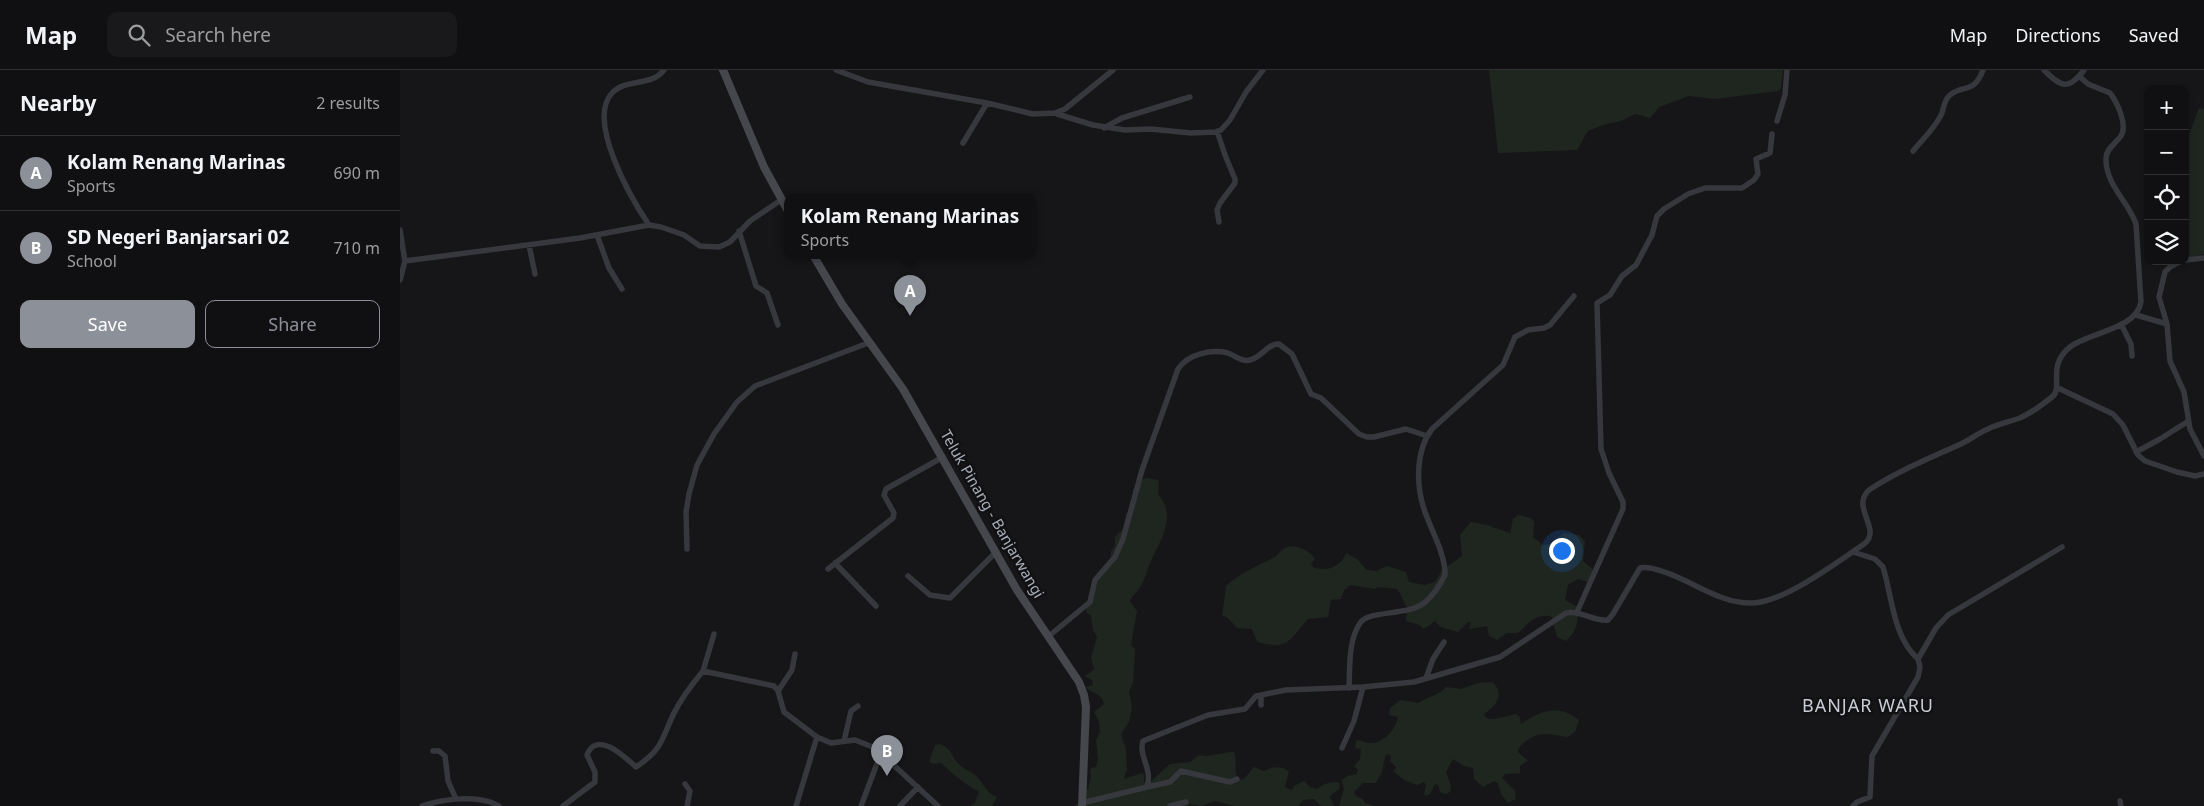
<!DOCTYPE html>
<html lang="en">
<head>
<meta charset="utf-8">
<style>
	body { margin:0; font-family:"Noto Sans",sans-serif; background:#19191b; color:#f1f3f6 }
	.controls { position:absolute; right:15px; top:15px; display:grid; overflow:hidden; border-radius:10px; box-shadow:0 1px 4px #0004 }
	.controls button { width:45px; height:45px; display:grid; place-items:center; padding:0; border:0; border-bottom:1px solid #303032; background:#101012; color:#f1f3f6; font:25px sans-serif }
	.you { position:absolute; left:1161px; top:480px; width:18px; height:18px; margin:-12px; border:4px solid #fff; border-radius:50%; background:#1a73e8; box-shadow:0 0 0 8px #1a73e833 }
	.badge { display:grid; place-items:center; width:32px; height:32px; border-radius:50%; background:#8c9099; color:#fff; font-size:16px; font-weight:700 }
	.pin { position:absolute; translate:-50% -41px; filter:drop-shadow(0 1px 2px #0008) }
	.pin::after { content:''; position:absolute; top:26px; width:18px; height:15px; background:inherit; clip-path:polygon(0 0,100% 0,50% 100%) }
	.popup { position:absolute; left:384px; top:124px; width:252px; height:65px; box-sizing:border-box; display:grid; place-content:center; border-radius:10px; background:#101012; filter:drop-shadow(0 1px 4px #0005); font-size:16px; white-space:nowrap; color:#9c9d9f }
	.popup b { font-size:19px; color:#f1f3f6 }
	.popup::after { content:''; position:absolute; left:50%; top:100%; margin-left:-10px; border:10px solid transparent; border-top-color:#101012 }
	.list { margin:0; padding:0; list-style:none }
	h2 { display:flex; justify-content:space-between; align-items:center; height:65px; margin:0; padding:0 20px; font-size:21px }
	h2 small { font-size:16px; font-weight:400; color:#9c9d9f }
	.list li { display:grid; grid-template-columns:32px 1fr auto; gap:15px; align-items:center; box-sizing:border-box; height:75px; padding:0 20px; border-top:1px solid #303032 }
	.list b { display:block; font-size:19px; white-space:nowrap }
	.list p { margin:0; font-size:16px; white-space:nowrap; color:#9c9d9f }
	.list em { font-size:16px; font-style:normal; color:#9c9d9f }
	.actions { display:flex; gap:10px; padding:15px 20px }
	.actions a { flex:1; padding:11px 0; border:1px solid #8c9099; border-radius:10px; text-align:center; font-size:18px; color:#8c9099 }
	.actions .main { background:#8c9099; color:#fff }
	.icon { flex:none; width:28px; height:28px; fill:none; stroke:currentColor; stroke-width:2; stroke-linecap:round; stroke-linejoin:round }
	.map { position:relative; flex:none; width:1804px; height:736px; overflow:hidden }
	header { display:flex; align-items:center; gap:30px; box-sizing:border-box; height:70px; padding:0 25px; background:#101012; border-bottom:1px solid #303032 }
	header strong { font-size:24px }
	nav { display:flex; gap:28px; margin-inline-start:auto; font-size:18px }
	.search { width:350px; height:45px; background:#19191b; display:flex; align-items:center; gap:12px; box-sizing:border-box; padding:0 18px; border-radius:10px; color:#9c9d9f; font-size:19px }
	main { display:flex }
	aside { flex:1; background:#101012 }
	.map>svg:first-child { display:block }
	.green { fill:#1e261f }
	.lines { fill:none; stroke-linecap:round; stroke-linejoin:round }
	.street { stroke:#37383d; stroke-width:5.5 }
	.secondary { stroke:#45474d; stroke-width:8 }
	.labels { text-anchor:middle; stroke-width:5; stroke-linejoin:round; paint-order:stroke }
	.street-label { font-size:15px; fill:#a8adb8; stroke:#111113 }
	.quarter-label { font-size:18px; letter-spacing:1px; fill:#c9ccd4; stroke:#111113 }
</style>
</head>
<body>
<header>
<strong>Map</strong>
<div class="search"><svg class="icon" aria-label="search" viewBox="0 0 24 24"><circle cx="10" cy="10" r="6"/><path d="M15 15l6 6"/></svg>Search here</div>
<nav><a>Map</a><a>Directions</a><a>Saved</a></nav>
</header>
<main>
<aside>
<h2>Nearby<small>2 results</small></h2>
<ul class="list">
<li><span class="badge">A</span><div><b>Kolam Renang Marinas</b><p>Sports</p></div><em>690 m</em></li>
<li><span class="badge">B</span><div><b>SD Negeri Banjarsari 02</b><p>School</p></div><em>710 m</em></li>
</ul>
<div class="actions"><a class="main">Save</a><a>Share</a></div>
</aside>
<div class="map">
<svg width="1804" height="736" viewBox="0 0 1804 736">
	<rect width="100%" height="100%" fill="#161618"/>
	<path class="green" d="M1089,0H1383L1381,18L1378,21L1315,29L1289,26L1259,37L1250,48L1235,44L1221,51L1203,55L1188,61L1177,80L1098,83Z
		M1799,38L1804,39V184L1785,189V75Z
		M746,408L759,410L758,424C778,447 760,470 750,493C747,501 744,512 739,519C736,523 732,526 730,531L737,541L731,575L735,579V583L733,613L729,622L732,636L731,644L729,652L721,664L726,679L727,699L724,709L742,703L744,705V712L749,713L770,694L790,692L799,685L806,686L830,682H834C838,691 833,702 838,710L844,709L854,697L864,701C871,697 883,695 889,702L885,716L886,718L892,720L894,716L904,711L910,717L917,719C923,714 932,711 940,713L939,719L930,726L934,736H921L914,729L903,730L898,736H834L815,731L801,736L789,734V736H676L675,734L682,733V722L688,719L691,706L690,702L691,698L696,697L698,690L696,670L700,662L699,652L694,642L704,634C702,623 691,623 685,617L693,615L692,610L685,606L694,599L691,587L697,567L693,560L691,546L686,542C689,517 692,510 711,492V481L715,476V467L723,459L726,444L735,431L736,427L732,421L739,411Z
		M1118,445L1131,448L1134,452L1133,467L1143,475L1149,474L1164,463L1179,465L1185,471L1183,491L1196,502L1191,513L1178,509L1168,515L1165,530L1176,536C1181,548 1176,563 1166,571L1157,567L1152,547C1138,542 1127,554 1118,563H1107L1097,570L1089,566L1087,556L1069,559L1071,553L1068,552L1058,562L1040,557L1035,551L1024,559L1019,555L1006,551L1007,537C1002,531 1002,525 997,519L977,517L976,519L950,515L944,520L941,529L931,530L928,547L908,549C888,572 888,580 857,572L852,559L837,558L827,547L822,546L826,516C840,503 857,496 873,488C879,485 881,478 888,477C898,475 910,481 915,489L911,494L913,497C927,502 941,497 946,483L957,489L967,500L976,501L987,496L1006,502L1009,512L1025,515L1035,512L1042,500L1062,486L1060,465L1071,452L1087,455L1110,463L1113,449Z
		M1093,612C1105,625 1096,636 1084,644L1086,648L1094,649L1116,644L1120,647L1121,654C1141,641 1157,633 1179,650L1175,662L1168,667C1152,665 1139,660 1125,672C1121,675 1119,677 1118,682L1128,691L1120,696V703L1105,704L1102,708L1115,721L1116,729L1108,733L1101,724L1098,713L1094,711L1083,717L1074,709L1073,698L1064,696L1053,689L1046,702L1051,716L1050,722L1046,724L1040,722L1038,715L1035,714L1030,724L1026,726L1024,724L1026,715L1024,712L1017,715L1004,710L994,702L996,697L990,691L991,685L987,684L985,687L982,702L976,713H963L954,722L956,726L963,729L965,733L975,736H939L944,719L942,710L947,706L956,704L958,700L954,696L960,689L961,679L955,678L956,671L960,670C977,680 995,663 998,647L989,645L990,638L1000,630L1019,633C1029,625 1035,628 1046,617L1061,619L1078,613Z
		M540,674C553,679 551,688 560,695C563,699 571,701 576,706C584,713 586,723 597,727L592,736H570L575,733L579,721C572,720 548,700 541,693L534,694L529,692L535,675Z"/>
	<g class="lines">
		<path class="street" d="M436,0L468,12L587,33L633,44L655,43L665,39L713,0
			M1644,0C1661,17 1668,21 1684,0
			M657,44L693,55L725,60L750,59L791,63L816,62L821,60L830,50L846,22L863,0
			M1377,51L1385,25L1387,0
			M704,58L722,48L790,27
			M817,61L825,85L835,109V113L820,133L817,140L819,152
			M563,73L587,33
			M1513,81C1522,70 1536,57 1542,43C1544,37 1544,30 1550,25C1564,14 1574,24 1583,0
			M249,155C232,130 186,51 212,23C226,8 251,17 264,0
			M0,160L5,191
			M339,161L356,216L367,223L378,255
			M197,165L209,198L222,219
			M129,175L135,204
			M1785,190L1804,188
			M1781,191L1770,197L1765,202L1759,227L1767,254L1770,291L1784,322L1790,359L1804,386
			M0,210L5,191L180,168L249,155L261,157L284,165L300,176L319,177L330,172L350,151L381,130
			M1736,245L1767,254
			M1721,254L1731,274L1732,286
			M1658,318L1713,344L1723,355L1738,385L1745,391L1777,402L1795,406L1804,404
			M1736,382L1760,369L1787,352
			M287,479L286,442L289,424L297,395L314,364L337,332L355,316L468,273
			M1453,482L1475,489L1483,497C1492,526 1493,567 1518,589
			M435,493L476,536
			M428,499L493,448L494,443L484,425L486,419L543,387
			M508,506L530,525L550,528L595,483
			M1177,542L1223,439V432L1209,403L1201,379L1197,233L1210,225L1222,206L1236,195L1252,165L1257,146L1264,139L1288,124L1305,118H1342L1354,110L1358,104L1356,89L1370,83L1372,64
			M649,566L690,532L695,510L715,487L723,469L742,400L778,299C788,284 811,279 828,283C836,286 841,292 850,290C861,288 868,273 879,274L892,284L911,324L921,328L959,364L967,367H974L1006,359L1027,366
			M303,601L314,564
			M1026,608L1033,589L1044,572
			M949,618C950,597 948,571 960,553C968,540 1008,546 1024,533C1033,526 1040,515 1045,505C1045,483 1032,462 1025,442C1016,417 1015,381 1032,359L1103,295L1115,267L1128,260L1144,258L1150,255L1174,226
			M378,621L392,600L395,584
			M861,635V625
			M444,671L451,641L458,636
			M942,678L954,651L963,617
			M33,681H39L45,686L48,711L56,729
			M285,714L290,721L287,736
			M747,717L770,712L781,701L830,712L837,709
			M1720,731L1721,736
			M682,733L747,717C753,699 738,685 743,671L808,645L845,639L856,626L886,620L963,617L1014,612L1100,587L1166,543C1181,540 1194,552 1208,550L1213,544L1240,498C1253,495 1282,509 1294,515C1312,524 1332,534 1353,533C1384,532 1438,492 1464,474C1483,460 1450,437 1469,420C1498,401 1530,388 1561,374C1570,370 1578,363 1588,359C1598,354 1609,352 1620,348C1631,343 1642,335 1652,327C1664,318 1646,296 1670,277C1689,262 1736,260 1741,232L1736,154C1728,131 1705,114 1706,88C1706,79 1716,73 1721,66C1728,55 1717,32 1710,23L1688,14L1680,7
			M22,736C42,729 80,724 99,736
			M163,736L195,712V702L187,685C197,659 226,688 236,697C263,679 261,670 274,643C281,629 293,613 303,601L374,616L378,621L384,642L417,667L431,673L455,670L475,678L538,736
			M396,736L417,667
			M461,736L481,683
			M500,736L518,717
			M770,736L786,732
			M1453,736L1457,732L1470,727L1472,686L1518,607L1520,597L1518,589L1536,558L1548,545L1662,477"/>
		<path class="secondary" d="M323,0L364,97L388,141
			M413,185L442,234L503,319L617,520L679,612L684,625L686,637L682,736"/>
	</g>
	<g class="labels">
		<g class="street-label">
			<text transform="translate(592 444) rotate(60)" y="5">Teluk Pinang - Banjarwangi</text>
		</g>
		<g class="quarter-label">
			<text x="1468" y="642">BANJAR WARU</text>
		</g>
	</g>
</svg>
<div class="controls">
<button>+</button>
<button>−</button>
<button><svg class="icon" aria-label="locate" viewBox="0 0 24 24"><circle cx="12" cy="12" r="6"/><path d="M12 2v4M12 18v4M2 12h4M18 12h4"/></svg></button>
<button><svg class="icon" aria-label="layers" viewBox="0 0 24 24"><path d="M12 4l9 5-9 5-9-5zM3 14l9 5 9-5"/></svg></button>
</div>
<div class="you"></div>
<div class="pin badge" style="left:510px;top:246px">A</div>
<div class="popup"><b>Kolam Renang Marinas</b>Sports</div>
<div class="pin badge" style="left:487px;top:706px">B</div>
</div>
</main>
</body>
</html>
